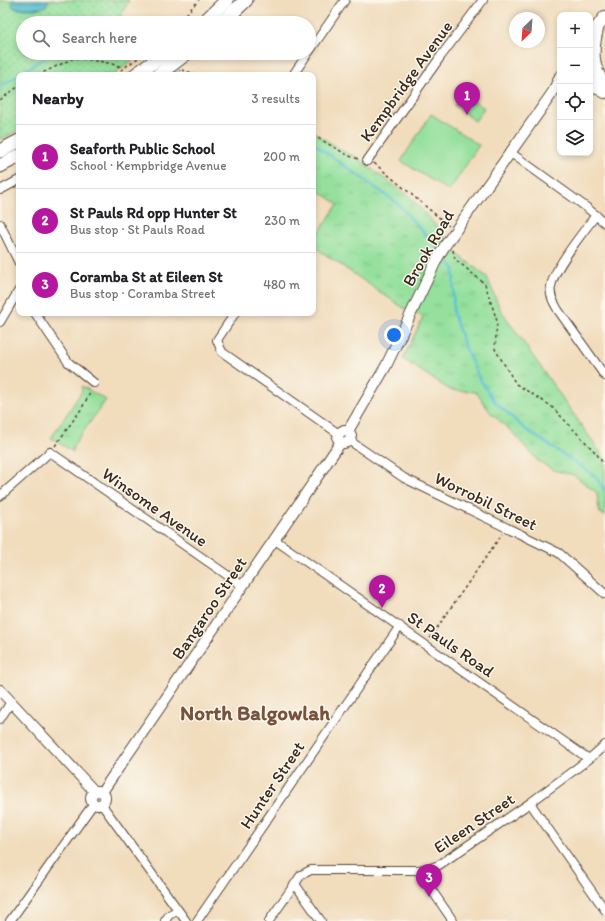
<!DOCTYPE html>
<html lang="en">
<head>
<meta charset="utf-8">
<style>
	body { margin:0; font-family:Itim,sans-serif; background:#f6f6f6; color:#202124 }
	.controls { position:absolute; right:12px; top:12px; display:grid; overflow:hidden; border-radius:8px; box-shadow:0 2px 6px #0003 }
	.controls button { width:36px; height:36px; display:grid; place-items:center; padding:0; border:0; border-bottom:1px solid #e0e0e0; background:#fff; color:#202124; font:20px sans-serif }
	.compass { position:absolute; left:509px; top:12px; width:36px; height:36px; border-radius:50%; background:#fff; box-shadow:0 2px 6px #0003; rotate:205deg }
	.you { position:absolute; left:394px; top:335px; width:14px; height:14px; margin:-10px; border:3px solid #fff; border-radius:50%; background:#1a73e8; box-shadow:0 0 0 6px #1a73e833 }
	.badge { display:grid; place-items:center; width:26px; height:26px; border-radius:50%; background:#b5179e; color:#fff; font-size:13px; font-weight:700 }
	.pin { position:absolute; translate:-50% -33px; filter:drop-shadow(0 1px 2px #0008) }
	.pin::after { content:''; position:absolute; top:21px; width:14px; height:12px; background:inherit; clip-path:polygon(0 0,100% 0,50% 100%) }
	.list { margin:0; padding:0; list-style:none }
	h2 { display:flex; justify-content:space-between; align-items:center; height:52px; margin:0; padding:0 16px; font-size:17px }
	h2 small { font-size:13px; font-weight:400; color:#757577 }
	.list li { display:grid; grid-template-columns:26px 1fr auto; gap:12px; align-items:center; box-sizing:border-box; height:64px; padding:0 16px; border-top:1px solid #e0e0e0 }
	.list b { display:block; font-size:15px; white-space:nowrap }
	.list p { margin:0; font-size:13px; white-space:nowrap; color:#757577 }
	.list em { font-size:13px; font-style:normal; color:#757577 }
	.icon { flex:none; width:22px; height:22px; fill:none; stroke:currentColor; stroke-width:2; stroke-linecap:round; stroke-linejoin:round }
	.map { position:relative; flex:none; width:605px; height:921px; overflow:hidden }
	.search { position:absolute; background:#fff; box-shadow:0 2px 6px #0003; left:16px; top:16px; width:300px; height:44px; display:flex; align-items:center; gap:10px; box-sizing:border-box; padding:0 14px; border-radius:22px; color:#757577; font-size:15px }
	.panel { position:absolute; background:#fff; box-shadow:0 2px 6px #0003; left:16px; top:72px; width:300px; height:244px; border-radius:8px }
	.map>svg:first-child { display:block }
	.grass { fill:url(#grass-dots); stroke:#68855d }
	.park { fill:url(#park-tufts); stroke:#68855d }
	.pitch { fill:#94e09c; stroke:#68855d }
	.water { fill:url(#water-rules); stroke:#497678 }
	.lines { fill:none; stroke-linecap:round; stroke-linejoin:round }
	.stream { stroke:#57c1d3; stroke-width:2.5 }
	.minor-casing { stroke:#564536; stroke-width:10 }
	.tertiary-casing { stroke:#564536; stroke-width:12 }
	.primary-casing { stroke:#564536; stroke-width:14 }
	.trunk-casing { stroke:#564536; stroke-width:15 }
	.path { stroke:#564536; stroke-width:1.5; stroke-dasharray:3 3; stroke-linecap:butt }
	.minor { stroke:#fff; stroke-width:8 }
	.tertiary { stroke:#fff; stroke-width:10 }
	.primary { stroke:#fff; stroke-width:12 }
	.trunk { stroke:#fff; stroke-width:13 }
	.path-bridge { stroke:#564536; stroke-width:1.5; stroke-dasharray:3 3; stroke-linecap:butt }
	.labels { text-anchor:middle; stroke-width:3; stroke-linejoin:round; paint-order:stroke }
	.street-label { font-size:17px; fill:#3b2a1e; stroke:#fbf7ec }
	.district-label { font-size:21px; font-weight:bold; fill:#77523d; stroke:#fbf7ec }
</style>
</head>
<body>
<div class="map">
<svg width="605" height="921" viewBox="0 0 605 921">
	<defs>
		<pattern id="grass-dots" width="8" height="8" patternUnits="userSpaceOnUse"><rect width="8" height="8" fill="#94e09c"/><path d="M2 2h.1M6 6h.1" fill="none" stroke="#80c086" stroke-width="1.8" stroke-linecap="round"/></pattern>
		<pattern id="park-tufts" width="24" height="20" patternUnits="userSpaceOnUse"><rect width="24" height="20" fill="#94e09c"/><path d="M3 7l-1-3M5 7V3M7 7l1-3M15 17l-1-3M17 17v-4M19 17l1-3" fill="none" stroke="#80c086"/></pattern>
		<pattern id="water-rules" width="6" height="5" patternUnits="userSpaceOnUse"><rect width="6" height="5" fill="#57c1d3"/><path d="M0 2.5h6" fill="none" stroke="#499dab"/></pattern>
	</defs>
	<rect width="100%" height="100%" fill="#fbf7ec"/>
	<filter id="ink" filterUnits="userSpaceOnUse"><feTurbulence type="fractalNoise" baseFrequency=".025" numOctaves="2"/><feDisplacementMap in="SourceGraphic" scale="8" xChannelSelector="R" yChannelSelector="G"/><feConvolveMatrix kernelMatrix="1 2 1 2 8 2 1 2 1" color-interpolation-filters="sRGB"/></filter>
	<filter id="wash" filterUnits="userSpaceOnUse"><feTurbulence type="fractalNoise" baseFrequency=".012" numOctaves="4" result="noise"/><feDisplacementMap in="SourceGraphic" scale="16" xChannelSelector="R" yChannelSelector="G"/><feGaussianBlur stdDeviation="0.9" result="paint"/><feColorMatrix in="noise" values="0 0 0 0 0 0 0 0 0 0 0 0 0 0 0 0 0 1.4 0 .05"/><feComposite in="paint" operator="in"/></filter>
	<g filter="url(#wash)">
		<rect width="100%" height="100%" fill="#f1dcbc"/>
		<path class="grass" d="M0,0H129L117,23H23V53H141L114,75H19V130L0,140Z"/>
		<path class="park" d="M313,132L348,154L355,156L374,171L408,195L440,230L455,252L487,277L500,309L605,459V516L599,512L597,493L574,475L553,470L537,460L513,433L490,412L476,392L450,390L403,359L423,317L402,307L313,246V241L338,204L313,187Z
			M82,386L106,400L73,446V452L51,438L82,391Z"/>
		<path class="pitch" d="M463,93L484,108L475,121L454,105Z
			M431,114L479,145L449,191L401,161Z"/>
		<path class="water" d="M13,0H49L45,7L35,9H20L14,8L12,5Z"/>
		<g class="lines">
			<path class="stream" d="M137,53L150,59
				M173,70L183,75
				M0,87L52,53
				M313,143L397,203L439,249
				M443,255L454,268L453,313L465,347L479,378L495,402L524,428L596,477L605,491"/>
		</g>
	</g>
	<g filter="url(#ink)">
		<g class="lines">
			<g class="minor-casing">
				<path id="minor" d="M309,52L345,0
					M293,75L308,53
					M511,153L586,207L605,223
					M367,161L441,56L483,0
					M0,190L19,180
					M596,215C584,231 553,269 551,287C549,295 554,303 558,310L605,376
					M0,224L19,263
					M35,313L68,362L94,383
					M235,313L217,340L222,352L339,434
					M0,322L19,290
					M350,441L404,478L559,553L605,594
					M0,496L50,452L243,586
					M275,540L589,759
					M0,719L11,702
					M102,803L105,809L186,921
					M530,803L605,910
					M418,870L453,921
					M295,884L321,921
					M10,921L94,803
					M165,921L169,915L178,910
					M197,921L400,626
					M269,921L301,875L311,870H418L428,869L439,865L530,803L589,759L605,745"/>
			</g>
			<g class="tertiary-casing">
				<path id="tertiary" d="M348,431L386,366L437,259L444,247L553,92L560,76
					M341,442L344,443L350,441L351,436L348,431
					M341,442L338,439L339,433L344,430L348,431
					M0,690L95,792
					M91 798a7 7 0 1 1 14 0a7 7 0 1 1-14 0Z
					M102,792L341,442"/>
			</g>
			<g class="primary-casing">
				<path id="primary" d="M597,29C592,49 591,68 605,85
					M592,34L605,17
					M590,83L605,92"/>
			</g>
			<g class="trunk-casing">
				<path id="trunk" d="M203,23L227,0
					M222,23L246,0
					M135,75L166,53
					M158,75L187,53
					M0,151L19,141
					M0,166L19,156"/>
			</g>
			<path class="path" d="M178,23L199,0
				M117,65L121,70L145,53
				M182,70L199,75
				M38,75L74,58L104,62L124,67
				M0,100L19,86
				M313,135L349,156L359,159
				M374,163L449,226
				M453,250L455,259L485,284L497,321L495,349L516,384L551,406L596,453L605,466
				M55,446L82,408L91,391
				M430,638L502,534"/>
			<use href="#minor" class="minor"/>
			<use href="#tertiary" class="tertiary"/>
			<use href="#primary" class="primary"/>
			<use href="#trunk" class="trunk"/>
			<path class="path-bridge" d="M175,75L180,70"/>
		</g>
	</g>
	<g class="labels">
		<g class="street-label">
			<text transform="translate(406 81) rotate(-54)" y="6">Kempbridge Avenue</text>
			<text transform="translate(428 248) rotate(-60)" y="6">Brook Road</text>
			<text transform="translate(486 501) rotate(26)" y="6">Worrobil Street</text>
			<text transform="translate(155 507) rotate(35)" y="6">Winsome Avenue</text>
			<text transform="translate(209 608) rotate(-56)" y="6">Bangaroo Street</text>
			<text transform="translate(451 644) rotate(35)" y="6">St Pauls Road</text>
			<text transform="translate(272 785) rotate(-56)" y="6">Hunter Street</text>
			<text transform="translate(474 823) rotate(-34)" y="6">Eileen Street</text>
		</g>
		<g class="district-label">
			<text x="255" y="720">North Balgowlah</text>
		</g>
	</g>
</svg>
<div class="controls">
<button>+</button>
<button>−</button>
<button><svg class="icon" aria-label="locate" viewBox="0 0 24 24"><circle cx="12" cy="12" r="6"/><path d="M12 2v4M12 18v4M2 12h4M18 12h4"/></svg></button>
<button><svg class="icon" aria-label="layers" viewBox="0 0 24 24"><path d="M12 4l9 5-9 5-9-5zM3 14l9 5 9-5"/></svg></button>
</div>
<svg class="compass" viewBox="-18 -18 36 36"><path d="M0-13l5 13h-10z" fill="#e53935"/><path d="M0 13l5-13h-10z" fill="#757577"/></svg>
<div class="you"></div>
<div class="pin badge" style="left:467px;top:115px">1</div>
<div class="pin badge" style="left:382px;top:608px">2</div>
<div class="pin badge" style="left:429px;top:897px">3</div>
<div class="search"><svg class="icon" aria-label="search" viewBox="0 0 24 24"><circle cx="10" cy="10" r="6"/><path d="M15 15l6 6"/></svg>Search here</div>
<section class="panel">
<h2>Nearby<small>3 results</small></h2>
<ul class="list">
<li><span class="badge">1</span><div><b>Seaforth Public School</b><p>School · Kempbridge Avenue</p></div><em>200 m</em></li>
<li><span class="badge">2</span><div><b>St Pauls Rd opp Hunter St</b><p>Bus stop · St Pauls Road</p></div><em>230 m</em></li>
<li><span class="badge">3</span><div><b>Coramba St at Eileen St</b><p>Bus stop · Coramba Street</p></div><em>480 m</em></li>
</ul>
</section>
</div>
</body>
</html>
